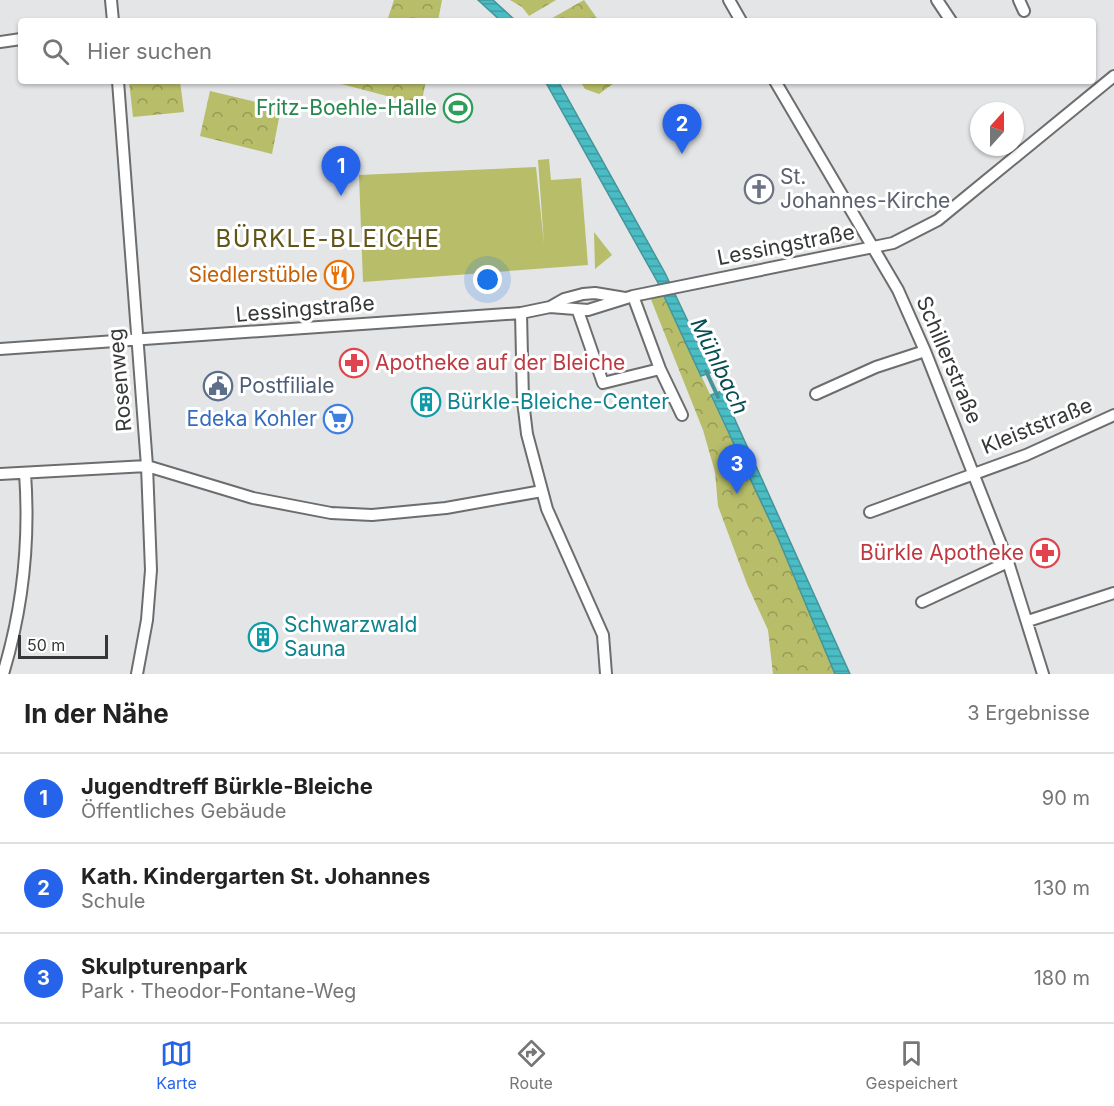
<!DOCTYPE html>
<html lang="de">
<head>
<meta charset="utf-8">
<style>
	body { margin:0; font-family:Inter,sans-serif; background:#f2f2f2; color:#222 }
	.compass { position:absolute; left:970px; top:102px; width:54px; height:54px; border-radius:50%; background:#fff; box-shadow:0 2px 4px #0004; rotate:21deg }
	.scale { position:absolute; left:18px; bottom:15px; width:90px; box-sizing:border-box; padding-left:6px; border:3px solid #363737; border-top:0; font-size:16px; line-height:21px; white-space:nowrap; color:#363737; -webkit-text-stroke:4px #fff; paint-order:stroke }
	.you { position:absolute; left:488px; top:280px; width:21px; height:21px; margin:-15px; border:4px solid #fff; border-radius:50%; background:#1a73e8; box-shadow:0 0 0 9px #1a73e833 }
	.badge { display:grid; place-items:center; width:39px; height:39px; border-radius:50%; background:#2563eb; color:#fff; font-size:20px; font-weight:700 }
	.pin { position:absolute; translate:-50% -50px; filter:drop-shadow(0 2px 3px #0008) }
	.pin::after { content:''; position:absolute; top:32px; width:21px; height:18px; background:inherit; clip-path:polygon(0 0,100% 0,50% 100%) }
	.list { margin:0; padding:0; list-style:none }
	h2 { display:flex; justify-content:space-between; align-items:center; height:78px; margin:0; padding:0 24px; font-size:26px }
	h2 small { font-size:20px; font-weight:400; color:#767676 }
	.list li { display:grid; grid-template-columns:39px 1fr auto; gap:18px; align-items:center; box-sizing:border-box; height:90px; padding:0 24px; border-top:2px solid #e0e0e0 }
	.list b { display:block; font-size:22px; white-space:nowrap }
	.list p { margin:0; font-size:20px; white-space:nowrap; color:#767676 }
	.list em { font-size:20px; font-style:normal; color:#767676 }
	.icon { flex:none; width:33px; height:33px; fill:none; stroke:currentColor; stroke-width:2; stroke-linecap:round; stroke-linejoin:round }
	.map { position:relative; flex:none; width:1114px; height:674px; overflow:hidden }
	.search { position:absolute; background:#fff; box-shadow:0 2px 4px #0004; left:18px; right:18px; top:18px; height:66px; display:flex; align-items:center; gap:15px; box-sizing:border-box; padding:0 21px; border-radius:6px; color:#767676; font-size:22px }
	.sheet { height:348px; background:#fff }
	nav { display:flex; justify-content:space-around; align-items:center; box-sizing:border-box; height:84px; border-top:2px solid #e0e0e0; background:#fff; font-size:16px; color:#767676 }
	nav a { display:grid; justify-items:center; gap:3px }
	nav .on { color:#2563eb }
	.map>svg:first-child { display:block }
	.green { fill:#b7bd69 }
	.forest { fill:url(#forest-crowns) }
	.water { fill:url(#water-rules); stroke:#44959a; stroke-width:1.5 }
	.lines { fill:none; stroke-linecap:round; stroke-linejoin:round }
	.stream { stroke:#44959a; stroke-width:4 }
	.street-casing { stroke:#6c6d6f; stroke-width:14 }
	.street { stroke:#fff; stroke-width:10 }
	.labels { text-anchor:middle; stroke-width:6; stroke-linejoin:round; paint-order:stroke }
	.leisure-label { font-size:21px; fill:#27864d; stroke:#fff; text-anchor:end }
	.worship-label { font-size:21px; fill:#5b616d; stroke:#fff; text-anchor:start }
	.street-label { font-size:21px; fill:#363737; stroke:#fff }
	.food-label { font-size:21px; fill:#c56008; stroke:#fff; text-anchor:end }
	.health-label { font-size:21px; fill:#be3a42; stroke:#fff; text-anchor:start }
	.service-label { font-size:21px; fill:#4e5e75; stroke:#fff; text-anchor:start }
	.culture-label { font-size:21px; fill:#0d838f; stroke:#fff; text-anchor:start }
	.shop-label { font-size:21px; fill:#366cbe; stroke:#fff; text-anchor:end }
	.water-label { font-size:22px; font-style:italic; fill:#064d51; stroke:#fff }
	.quarter-label { font-size:24px; letter-spacing:1.5px; fill:#615518; stroke:#fff }
</style>
</head>
<body>
<div class="map">
<svg width="1114" height="674" viewBox="0 0 1114 674">
	<defs>
		<pattern id="forest-crowns" width="20" height="18" patternUnits="userSpaceOnUse" patternTransform="scale(1.5)"><rect width="20" height="18" fill="#b7bd69"/><path d="M2 6a3 3 0 1 1 6 0M12 15a3 3 0 1 1 6 0" fill="none" stroke="#969a57"/></pattern>
		<pattern id="water-rules" width="6" height="5" patternUnits="userSpaceOnUse" patternTransform="scale(1.5)"><rect width="6" height="5" fill="#4abdc4"/><path d="M0 2.5h6" fill="none" stroke="#3e9aa0"/></pattern>
	</defs>
	<rect width="100%" height="100%" fill="#e4e5e7"/>
	<path class="green" d="M549,159L551,180L581,178L588,265L363,282L359,175L536,167L544,244L538,160Z
		M594,232L612,255L595,269Z"/>
	<path class="forest" d="M394,0H442L438,21H387Z
		M510,0H556L529,16L522,7Z
		M584,0L599,21H547Z
		M129,81H180L184,112L133,117Z
		M330,81H426L421,105Z
		M580,81H617L599,94L585,89Z
		M210,91L281,108L272,154L200,136Z
		M662,293L778,538L835,674H773L768,630L747,584L718,506L715,472L703,430L650,297Z"/>
	<path class="water" d="M478,0H493L516,21H501Z
		M545,81H558L665,273L712,372L701,376L657,281Z
		M722,391L850,674H835L778,538L711,395Z"/>
	<g class="lines">
		<path class="stream" d="M706,371L718,397"/>
		<g class="street-casing">
			<path id="street" d="M111,0L113,21
				M729,0L741,21
				M937,0L951,21
				M1019,0L1024,11
				M0,42L21,39
				M118,81L147,466L151,570L147,620L137,674
				M775,81L898,290L925,351L1008,562L1043,674
				M550,307L588,310L633,296L893,243L938,220L1114,76
				M578,311L603,383L660,369L633,296
				M521,313L523,401L527,434L547,509L603,635L606,674
				M0,349L521,313L550,307L564,299L583,294L595,293L625,298
				M660,369L682,415
				M816,394L876,367L925,351
				M0,474L147,466L253,498L331,513L372,515L446,508L542,491
				M870,512L1026,455L1114,415
				M922,602L1008,562
				M1028,621L1114,593
				M3,674C23,608 30,542 25,473"/>
		</g>
		<use href="#street" class="street"/>
	</g>
	<defs>
		<g id="stadium-ring" transform="scale(1.5)"><circle r="9.5" fill="#fff" stroke="#2e9e5b" stroke-width="1.5"/><path d="M0-5a6.5 5 0 1 0 0 10a6.5 5 0 1 0 0-10ZM-3.5-1.8h7v3.6h-7Z" fill="#2e9e5b"/></g>
		<g id="church-ring" transform="scale(1.5)"><circle r="9.5" fill="#fff" stroke="#6b7280" stroke-width="1.5"/><path d="M-1.2-6h2.4v3.5h3.3v2.4h-3.3V6h-2.4V-.1h-3.3v-2.4h3.3Z" fill="#6b7280"/></g>
		<g id="restaurant-ring" transform="scale(1.5)"><circle r="9.5" fill="#fff" stroke="#e8710a" stroke-width="1.5"/><path d="M-5-6h1v4h1v-4h1v4h1v-4h1v5L-1.5 .5V6h-2V.5L-5-1ZM5-6V6H3V1.5H1.5Q1.5-4 5-6Z" fill="#e8710a"/></g>
		<g id="pharmacy-ring" transform="scale(1.5)"><circle r="9.5" fill="#fff" stroke="#e0444e" stroke-width="1.5"/><path d="M-2-6h4v4h4v4h-4v4h-4v-4h-4v-4h4Z" fill="#e0444e"/></g>
		<g id="civic-ring" transform="scale(1.5)"><circle r="9.5" fill="#fff" stroke="#5c6f8a" stroke-width="1.5"/><path d="M-.6-6.5H3V-4.5H.6V-3L4-1V1h2V6H-6V1h2V-1L-.6-3ZM-1.2 2.5V6h2.4V2.5Z" fill="#5c6f8a"/></g>
		<g id="building-ring" transform="scale(1.5)"><circle r="9.5" fill="#fff" stroke="#0f9aa8" stroke-width="1.5"/><path d="M-4-6H4V6H1V3H-1V6H-4ZM-2.5-4.3h1.7v1.8h-1.7ZM.8-4.3h1.7v1.8H.8ZM-2.5-1h1.7V.8h-1.7ZM.8-1h1.7V.8H.8Z" fill="#0f9aa8"/></g>
		<g id="supermarket-ring" transform="scale(1.5)"><circle r="9.5" fill="#fff" stroke="#3f7fe0" stroke-width="1.5"/><path d="M-6-5.5h2.5l.6 2H6L4.5 2H-2.5L-4.4-4H-6ZM-1.5 3.2a1.3 1.3 0 1 0 .1 0ZM3 3.2a1.3 1.3 0 1 0 .1 0Z" fill="#3f7fe0"/></g>
	</defs>
	<g fill-rule="evenodd">
		<use href="#stadium-ring" x="458" y="108"/>
		<use href="#church-ring" x="759" y="189"/>
		<use href="#restaurant-ring" x="339" y="275"/>
		<use href="#pharmacy-ring" x="354" y="363"/>
		<use href="#civic-ring" x="218" y="386"/>
		<use href="#building-ring" x="426" y="402"/>
		<use href="#supermarket-ring" x="338" y="419"/>
		<use href="#pharmacy-ring" x="1045" y="553"/>
		<use href="#building-ring" x="263" y="637"/>
	</g>
	<g class="labels">
		<g class="leisure-label">
			<text x="437" y="115">Fritz-Boehle-Halle</text>
		</g>
		<g class="worship-label">
			<text x="780" y="184">St.<tspan x="780" dy="24">Johannes-Kirche</tspan></text>
		</g>
		<g class="street-label">
			<text transform="translate(786 245) rotate(-11)" y="7">Lessingstraße</text>
			<text transform="translate(305 309) rotate(-5)" y="7">Lessingstraße</text>
			<text transform="translate(949 360) rotate(67)" y="7">Schillerstraße</text>
			<text transform="translate(120 380) rotate(-95)" y="7">Rosenweg</text>
			<text transform="translate(1037 426) rotate(-22)" y="7">Kleiststraße</text>
		</g>
		<g class="food-label">
			<text x="318" y="282">Siedlerstüble</text>
		</g>
		<g class="health-label">
			<text x="375" y="370">Apotheke auf der Bleiche</text>
			<text x="1024" y="560" text-anchor="end">Bürkle Apotheke</text>
		</g>
		<g class="service-label">
			<text x="239" y="393">Postfiliale</text>
		</g>
		<g class="culture-label">
			<text x="447" y="409">Bürkle-Bleiche-Center</text>
			<text x="284" y="632">Schwarzwald<tspan x="284" dy="24">Sauna</tspan></text>
		</g>
		<g class="shop-label">
			<text x="317" y="426">Edeka Kohler</text>
		</g>
		<g class="water-label">
			<text transform="translate(720 366) rotate(64)" y="8">Mühlbach</text>
		</g>
		<g class="quarter-label">
			<text x="328" y="247">BÜRKLE-BLEICHE</text>
		</g>
	</g>
</svg>
<svg class="compass" viewBox="-18 -18 36 36"><path d="M0-13l5 13h-10z" fill="#e53935"/><path d="M0 13l5-13h-10z" fill="#767676"/></svg>
<div class="scale">50 m</div>
<div class="you"></div>
<div class="pin badge" style="left:341px;top:196px">1</div>
<div class="pin badge" style="left:682px;top:154px">2</div>
<div class="pin badge" style="left:737px;top:494px">3</div>
<div class="search"><svg class="icon" aria-label="search" viewBox="0 0 24 24"><circle cx="10" cy="10" r="6"/><path d="M15 15l6 6"/></svg>Hier suchen</div>
</div>
<section class="sheet">
<h2>In der Nähe<small>3 Ergebnisse</small></h2>
<ul class="list">
<li><span class="badge">1</span><div><b>Jugendtreff Bürkle-Bleiche</b><p>Öffentliches Gebäude</p></div><em>90 m</em></li>
<li><span class="badge">2</span><div><b>Kath. Kindergarten St. Johannes</b><p>Schule</p></div><em>130 m</em></li>
<li><span class="badge">3</span><div><b>Skulpturenpark</b><p>Park · Theodor-Fontane-Weg</p></div><em>180 m</em></li>
</ul>
</section>
<nav>
<a class="on"><svg class="icon" aria-label="map" viewBox="0 0 24 24"><path d="M3 6l6-2 6 2 6-2v14l-6 2-6-2-6 2zM9 4v14M15 6v14"/></svg>Karte</a>
<a><svg class="icon" aria-label="directions" viewBox="0 0 24 24"><path d="M12 3l9 9-9 9-9-9zM9 14v-3h6M13 9l2 2-2 2"/></svg>Route</a>
<a><svg class="icon" aria-label="saved" viewBox="0 0 24 24"><path d="M7 4h10v16l-5-4-5 4z"/></svg>Gespeichert</a>
</nav>
</body>
</html>
